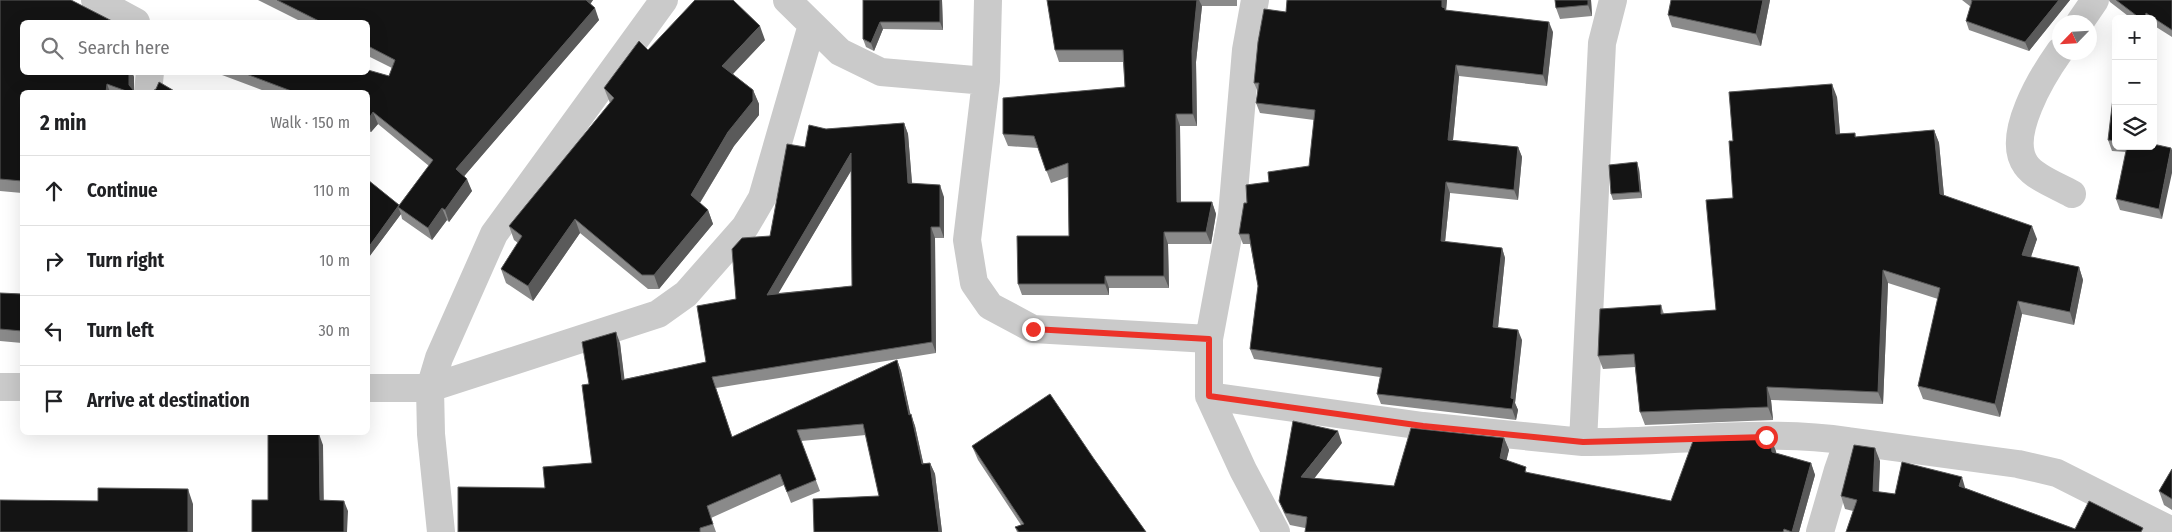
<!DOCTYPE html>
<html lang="en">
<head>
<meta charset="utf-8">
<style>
	body { margin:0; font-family:"Fira Sans Condensed",sans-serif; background:#f2f2f2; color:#202124 }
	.controls { position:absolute; right:15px; top:15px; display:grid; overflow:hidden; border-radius:8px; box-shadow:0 5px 20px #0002 }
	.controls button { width:45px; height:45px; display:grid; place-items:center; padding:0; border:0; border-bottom:1px solid #e0e0e0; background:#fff; color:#202124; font:25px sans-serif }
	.compass { position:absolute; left:2052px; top:15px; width:45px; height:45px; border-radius:50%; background:#fff; box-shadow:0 5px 20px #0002; rotate:245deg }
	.stop { position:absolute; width:15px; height:15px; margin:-11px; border:4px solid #ec3228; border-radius:50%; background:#fff }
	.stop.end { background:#ec3228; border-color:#fff; box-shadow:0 1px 5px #0008 }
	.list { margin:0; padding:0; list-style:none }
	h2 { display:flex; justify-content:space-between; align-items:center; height:65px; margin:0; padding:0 20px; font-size:21px }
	h2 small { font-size:16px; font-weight:400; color:#757577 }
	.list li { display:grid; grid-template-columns:32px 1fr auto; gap:15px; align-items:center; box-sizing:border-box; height:70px; padding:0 20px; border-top:1px solid #e0e0e0 }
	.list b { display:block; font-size:19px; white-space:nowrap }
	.list em { font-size:16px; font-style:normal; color:#757577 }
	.icon { flex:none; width:28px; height:28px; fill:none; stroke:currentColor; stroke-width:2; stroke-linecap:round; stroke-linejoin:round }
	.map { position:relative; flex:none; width:2172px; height:532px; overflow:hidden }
	.search { position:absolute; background:#fff; box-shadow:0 5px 20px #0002; left:20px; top:20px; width:350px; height:55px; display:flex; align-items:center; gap:12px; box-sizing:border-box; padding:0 18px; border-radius:8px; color:#757577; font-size:19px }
	.panel { position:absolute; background:#fff; box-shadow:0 5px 20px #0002; left:20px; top:90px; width:350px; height:345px; border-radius:8px }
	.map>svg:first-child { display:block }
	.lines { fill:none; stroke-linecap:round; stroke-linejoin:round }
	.minor { stroke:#cacaca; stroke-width:28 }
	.wall { fill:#8a8a8a; fill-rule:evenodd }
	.shaded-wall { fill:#5a5a5a }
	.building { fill:#141414; stroke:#5a5a5a; fill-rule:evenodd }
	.route { stroke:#ec3228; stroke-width:6 }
</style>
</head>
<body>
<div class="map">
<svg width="2172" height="532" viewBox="0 0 2172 532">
	<rect width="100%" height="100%" fill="#fff"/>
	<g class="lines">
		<path class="minor" d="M95,0L136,22
			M787,0L840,52L881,72L986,81
			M988,0L986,81L967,240L974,283L990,306L1033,329L1209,339V396L1243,470L1276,532
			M1613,0L1602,43L1583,442C1669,443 1763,428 1848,441L1838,470L1820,532
			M2080,22L2095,0
			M2060,51C2043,75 2005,136 2026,165C2035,178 2058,186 2072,194
			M148,92L150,72
			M1209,339L1232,215L1246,50L1255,0
			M0,387H22
			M368,388H430L658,314L686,294L745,227L762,198L812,25
			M1209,396L1423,426L1583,442
			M1848,441L2018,464L2057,473L2172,531
			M441,532L431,434L430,388L439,358L494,234L664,0"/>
	</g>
	<path class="wall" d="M0,0L112,21L113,22H22V72H132L134,77V91L135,92H22V193L0,191Z
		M258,0H593L590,4L599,20L464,176L472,191L449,222L447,220L432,240L402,219L401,214L369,257L368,256V180L399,205L429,166L378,124L371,132L368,131V92H267L214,72H368L389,76L392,68L368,56V22H302Z
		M863,0H942L943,30L883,29L874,51L866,47L863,39Z
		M1047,0H1237V6H1202L1196,62L1197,126H1180L1181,202H1212L1216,214L1211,244H1168L1169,288H1109V295H1022L1018,284L1069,236L1068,177L1051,183L1038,148L1008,146L1003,134L1125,87L1123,62H1059L1055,50Z
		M1287,0H1447L1446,10L1553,32L1547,86L1459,76L1453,140L1518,147L1522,157L1518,200L1450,193L1445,242L1502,248L1505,258L1498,328L1522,340L1515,403L1518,410L1516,420L1381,404L1377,394L1380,377L1254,359L1250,349L1258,286L1250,244H1243L1239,234L1247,203L1269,182L1309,166L1314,120L1260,113L1256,103L1258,92L1254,83L1286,12Z
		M1555,0H1591L1592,16L1560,19L1556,8Z
		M1770,0L1761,46L1672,27L1668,15Z
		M1962,0H2070L2029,51L1969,30L1966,21L1971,7Z
		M2109,0H2172V37L2153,25V19H2132L2110,2Z
		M765,40L733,74L753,90L759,104V115L734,146L700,203L708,210L713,224L659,289H648L580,233L533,301L506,283L501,269L518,243L514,240L509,226L610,103L604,88L648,50Z
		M1837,97L1840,134L1855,133L1856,137L1934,130L1939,143L1944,195L2037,239L2031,257L2079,267L2083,280L2074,325L2022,314L2000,417L1923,399L1918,386L1938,299L1888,283L1883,404L1771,400L1773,420L1645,425L1640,412L1635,367L1603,369L1598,356L1661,305L1664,314L1716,310L1733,198V141Z
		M2116,98V146H2153L2162,219L2120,210L2116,199L2126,152L2112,151L2108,140Z
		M904,123L908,134L912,184L944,197V238H935L936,353L716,388L732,437L897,360L901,371L910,414L915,426L923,463H930L935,474L942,532H814L879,496L866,435L801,441L820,491L791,503L784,485L711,518L716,532H458L592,463L589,384L620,343L624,379L706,362L736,299L770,236L805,147L826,129ZM851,171L852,286L778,293Z
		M1639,169L1642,198L1613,200L1611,194Z
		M0,293L22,294V343L0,341Z
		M1504,438L1509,450L1506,460L1529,473L1671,501L1776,451V453L1811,463L1815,475L1799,532H1305V528L1290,525L1284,513L1279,501L1342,443L1314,478L1394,486Z
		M972,446L1094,459L1146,532H1017L1015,527L1021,525L978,460Z
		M1880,461L1879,492L1895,494L1965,488L2075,529L2143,528L1846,532L1853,511L1845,509L1841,496Z
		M2172,469V510L2164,505L2159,491Z"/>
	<path class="shaded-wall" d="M584,0H593L587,9Z
		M940,0H942L943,30L940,22Z
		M1197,0H1199L1202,6L1196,62L1197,126L1193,114L1192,51Z
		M1442,0H1447L1446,11L1442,7Z
		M1588,0H1591L1592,16L1588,5Z
		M1763,0H1770L1761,46L1756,34Z
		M2059,0H2070L2029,51L2025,42Z
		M595,8L599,20L460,181L456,169Z
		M880,22L883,29L874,51L871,43Z
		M1549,22L1553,32L1547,86L1543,75Z
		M760,26L765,40L727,80L722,66Z
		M1456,65L1459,76L1452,150L1448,140Z
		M129,72H132L134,77V92L129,85Z
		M107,84L110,92H106Z
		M1832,84L1837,97L1841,147L1836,134Z
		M753,90L759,104V115L734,146L696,209L691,195Z
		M373,112L378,124L371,132L368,120Z
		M1176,114L1180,126L1181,214L1177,202Z
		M904,123L908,134L913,195L908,183Z
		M1934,130L1939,143L1945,207L1940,194Z
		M1518,147L1522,157L1518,200L1514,190Z
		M2171,148L2172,150V173L2162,219L2159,209Z
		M851,153L855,164L771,306L767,295Z
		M1637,162L1639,169L1642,198L1640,192Z
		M467,179L472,191L449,222L445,210Z
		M1446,182L1450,193L1444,252L1441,241Z
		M940,185L944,197V238L940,227Z
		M1212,202L1216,214L1211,244L1206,232Z
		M399,205L398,207L401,214L369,257L368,253V248Z
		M442,208L447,220L432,240L428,228Z
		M708,210L713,224L659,289L654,275Z
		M575,219L580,233L533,301L528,286Z
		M2032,226L2037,239L2027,268L2022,255Z
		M931,227L935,238L936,353L932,342Z
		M1164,232L1168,244L1169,288L1164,276Z
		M1502,248L1505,258L1497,337L1493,327Z
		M2079,267L2083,280L2074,325L2070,312Z
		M1883,270L1888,283L1883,404L1878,392Z
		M1105,276L1109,288V295L1105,284Z
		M2018,301L2022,314L2000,417L1995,404Z
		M1518,330L1522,340L1515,403L1518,410L1516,420L1512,409L1511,398Z
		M616,332L620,343L626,391L622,380Z
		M897,360L901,371L913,426L909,415Z
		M1767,387L1771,400L1773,420L1768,407Z
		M911,414L915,426L926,475L922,464Z
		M1338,431L1342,443L1306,489L1301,477Z
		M319,434L323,445L324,511L320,500Z
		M1504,438L1509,450L1504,471L1500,458Z
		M1771,439L1776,451L1777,464L1772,452Z
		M1875,448L1880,461L1878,504L1873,491Z
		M930,463L935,474L942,532H939Z
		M1811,463L1815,475L1799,532H1792Z
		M1962,477L1966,491L1959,486Z
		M188,489L193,504V532H188Z
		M344,501L348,511L347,532H344Z"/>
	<path class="building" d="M0,0H71L112,21L111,22H22V72H129V85L135,92H129L107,84L106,92H22V181L0,179Z
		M277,0H586L595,8L456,169L467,179L445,210L442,208L428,228L398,207L433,160L373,112L368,120V92H294L241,72H368V70L389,76L395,60L368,46V22H321Z
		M695,0H733L760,26L722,66L753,90V101L728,132L691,195L708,210L654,275H642L575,219L528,286L501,269L522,236L509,226L614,98L604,88L639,41L648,50Z
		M863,0H940V22H880L871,43L863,39Z
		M1047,0H1197L1192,51L1193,114H1176L1177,202H1212L1206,232H1164V276H1105V284H1018L1017,236H1069L1068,163L1046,171L1034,136L1003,134V98L1125,87L1123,50H1055Z
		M1287,0H1442V7L1445,8V10L1549,22L1543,75L1456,65L1448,140L1518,147L1514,190L1446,182L1441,241L1502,248L1493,327L1518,330L1511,398L1514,399L1512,409L1377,394L1382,368L1250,349L1258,286L1249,234H1239L1244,203H1247L1246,185L1269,182L1268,172L1309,166L1315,110L1256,103L1259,83H1254L1258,42L1264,9L1286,12Z
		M1555,0H1588V5L1556,8Z
		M1671,0H1763L1756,34L1668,15Z
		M1971,0H2059L2025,42L1966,21L1972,1Z
		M2116,0H2172V30L2146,13L2145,19H2141Z
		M159,82L176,92H151L156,89Z
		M1832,84L1836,134L1855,133V137L1934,130L1940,194L2032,226L2022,255L2079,267L2070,312L2018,301L1995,404L1918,386L1940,288L1883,270L1878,392L1767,387L1768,407L1640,412L1634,354L1598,356L1600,309L1661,305V314L1716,310L1706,200L1733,198L1729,141H1733L1729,92Z
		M2113,98H2116V141L2108,140Z
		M904,123L908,183L940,185V227H931L932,342L712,377L732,437L897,360L909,415L911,414L922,464L930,463L939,532H814L813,499L879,496L863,424L797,430L816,480L787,492L780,474L707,506L713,524L700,528V532H458V487L545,488L543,467L592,463L582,385L589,384L582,342L616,332L622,380L706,362L697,306L736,299L732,249L742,238L770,236L787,144L805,147L809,125L826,129ZM851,153L852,286L767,295Z
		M2153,144L2171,148L2159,209L2116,199L2127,146H2153Z
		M1637,162L1640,192L1611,194L1609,165Z
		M368,180L399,205L368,248Z
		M0,293L22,294V331L0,329Z
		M1050,394L1094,459L1146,532H1019L1015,527L1024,524L972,446Z
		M1293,421L1338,431L1301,477L1394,486L1411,428L1504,438L1500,458L1526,467L1525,472L1671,501L1693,441L1771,439L1772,452L1811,463L1792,532L1784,529L1783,532H1305L1307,517L1285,513L1279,501Z
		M268,434H319L320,500L344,501V532H252V500H268Z
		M1854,445L1875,448L1873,491L1895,494L1902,462L1962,477L1959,486L2075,529L2089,501L2143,528L2141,532H1846L1857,500L1841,496Z
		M2172,469V499L2159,491Z
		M98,488L188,489V532H0V500L98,501Z"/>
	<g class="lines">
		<path class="route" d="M1033,329L1209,339V396L1423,426L1583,442L1766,437"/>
	</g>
</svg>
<div class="controls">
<button>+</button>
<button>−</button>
<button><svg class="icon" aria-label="layers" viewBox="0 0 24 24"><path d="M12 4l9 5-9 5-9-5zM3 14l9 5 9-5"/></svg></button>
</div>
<svg class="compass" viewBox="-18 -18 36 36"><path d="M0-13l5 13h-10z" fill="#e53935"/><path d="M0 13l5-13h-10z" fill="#757577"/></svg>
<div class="stop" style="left:1766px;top:437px"></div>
<div class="stop end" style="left:1033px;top:329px"></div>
<div class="search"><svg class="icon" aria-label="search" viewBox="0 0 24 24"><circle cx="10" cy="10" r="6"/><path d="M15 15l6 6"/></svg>Search here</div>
<section class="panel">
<h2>2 min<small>Walk · 150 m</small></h2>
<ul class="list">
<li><svg class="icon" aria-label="ahead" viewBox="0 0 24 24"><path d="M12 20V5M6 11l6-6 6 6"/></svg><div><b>Continue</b></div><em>110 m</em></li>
<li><svg class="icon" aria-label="right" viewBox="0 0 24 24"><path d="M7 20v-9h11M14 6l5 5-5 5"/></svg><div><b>Turn right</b></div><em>10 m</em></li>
<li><svg class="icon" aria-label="left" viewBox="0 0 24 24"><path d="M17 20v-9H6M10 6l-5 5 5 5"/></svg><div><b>Turn left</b></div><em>30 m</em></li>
<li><svg class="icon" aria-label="arrive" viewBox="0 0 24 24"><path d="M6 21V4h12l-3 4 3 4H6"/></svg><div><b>Arrive at destination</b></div></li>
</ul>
</section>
</div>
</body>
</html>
